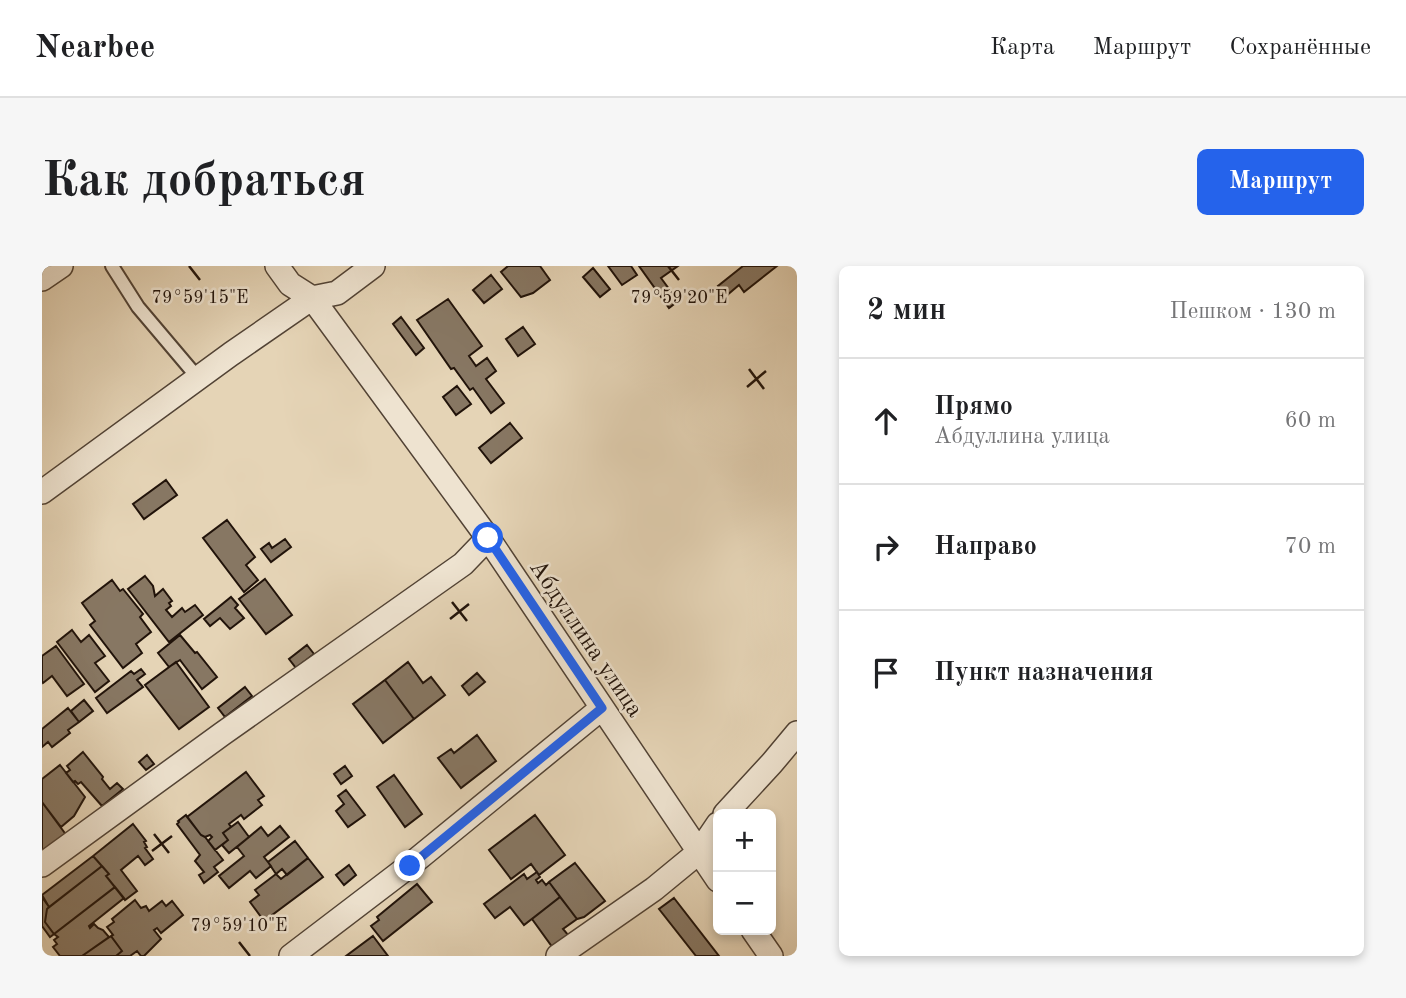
<!DOCTYPE html>
<html lang="ru">
<head>
<meta charset="utf-8">
<style>
	body { margin:0; font-family:"Old Standard TT",serif; background:#f6f6f6; color:#202124 }
	.controls { position:absolute; right:21px; bottom:21px; display:grid; overflow:hidden; border-radius:10px; box-shadow:0 4px 10px #0003 }
	.controls button { width:63px; height:63px; display:grid; place-items:center; padding:0; border:0; border-bottom:2px solid #e0e0e0; background:#fff; color:#202124; font:35px sans-serif }
	.stop { position:absolute; width:21px; height:21px; margin:-16px; border:5px solid #2563eb; border-radius:50%; background:#fff }
	.stop.end { background:#2563eb; border-color:#fff; box-shadow:0 2px 7px #0008 }
	.list { margin:0; padding:0; list-style:none }
	h2 { display:flex; justify-content:space-between; align-items:center; height:91px; margin:0; padding:0 28px; font-size:30px }
	h2 small { font-size:23px; font-weight:400; color:#757577 }
	.list li { display:grid; grid-template-columns:46px 1fr auto; gap:21px; align-items:center; box-sizing:border-box; height:126px; padding:0 28px; border-top:2px solid #e0e0e0 }
	.list b { display:block; font-size:26px; white-space:nowrap }
	.list p { margin:0; font-size:23px; white-space:nowrap; color:#757577 }
	.list em { font-size:23px; font-style:normal; color:#757577 }
	.icon { flex:none; width:38px; height:38px; fill:none; stroke:currentColor; stroke-width:2; stroke-linecap:round; stroke-linejoin:round }
	.map { position:relative; flex:none; width:755px; height:690px; overflow:hidden; border-radius:10px }
	header { display:flex; align-items:center; gap:42px; box-sizing:border-box; height:98px; padding:0 35px; background:#fff; border-bottom:2px solid #e0e0e0 }
	header strong { font-size:33px }
	nav { display:flex; gap:38px; margin-inline-start:auto; font-size:24px }
	.intro { display:flex; align-items:center; justify-content:space-between; box-sizing:border-box; height:168px; padding:0 42px }
	h1 { margin:0; font-size:49px }
	.button { padding:18px 32px; border-radius:10px; background:#2563eb; color:#fff; font-size:24px; font-weight:700 }
	main { display:flex; gap:42px; padding:0 42px }
	aside { flex:1; background:#fff; border-radius:10px; box-shadow:0 4px 10px #0003 }
	.map>svg:first-child { display:block }
	.building { fill:#877763; stroke:#21130a; stroke-width:2 }
	.lines { fill:none; stroke-linecap:round; stroke-linejoin:round }
	.lane-casing { stroke:#524335; stroke-width:16 }
	.street-casing { stroke:#524335; stroke-width:26 }
	.lane { stroke:#eee3d0; stroke-width:12 }
	.street { stroke:#eee3d0; stroke-width:23 }
	.route { stroke:#2563eb; stroke-width:9 }
	.ticks { fill:none; stroke:#21130a; stroke-width:2.5 }
	.labels { text-anchor:middle; stroke-width:5; stroke-linejoin:round; paint-order:stroke }
	.street-label { font-size:24px; fill:#21130a; stroke:#eee3d0 }
	.ticks-label { font-size:18px; text-anchor:middle; fill:#21130a; stroke:#eee3d0; stroke-width:5; stroke-linejoin:round; paint-order:stroke }
</style>
</head>
<body>
<header>
<strong>Nearbee</strong>
<nav><a>Карта</a><a>Маршрут</a><a>Сохранённые</a></nav>
</header>
<div class="intro"><h1>Как добраться</h1><a class="button">Маршрут</a></div>
<main>
<div class="map">
<svg width="755" height="690" viewBox="0 0 755 690">
	<rect width="100%" height="100%" fill="#e5d4b6"/>
	<filter id="stains"><feTurbulence type="fractalNoise" baseFrequency=".00286" numOctaves="4"/><feColorMatrix values="0 0 0 0 .2 0 0 0 0 .09 0 0 0 0 .02 0 0 0 .5 -.17"/></filter>
	<radialGradient id="worn" r=".72"><stop offset=".6" stop-color="#630" stop-opacity="0"/><stop offset="1" stop-color="#630" stop-opacity=".3"/></radialGradient>
	<path class="building" d="M466,0H498L508,14L491,27L479,31L459,6Z
		M566,0H589L595,9L580,19Z
		M597,0H636L619,12L636,35L627,42Z
		M701,0H735L702,26L697,19L684,30L676,20Z
		M551,2L568,23L558,31L541,11Z
		M449,9L460,23L442,37L431,24Z
		M406,33L440,80L427,90L434,100L445,92L454,105L444,113L462,137L449,147L431,122L428,124L412,102L409,103L375,54Z
		M359,51L382,82L374,89L351,58Z
		M481,61L493,78L476,90L464,73Z
		M415,120L429,138L414,149L401,131Z
		M468,157L480,172L449,197L437,182Z
		M124,214L135,229L102,253L91,238Z
		M185,254L213,291L204,299L216,314L202,326L161,272Z
		M243,273L249,281L229,296L219,283L227,277L230,282Z
		M103,310L111,320L113,330L121,323L130,335L127,337L129,340L124,344L130,351L140,342L143,346L153,339L161,349L127,376L86,323Z
		M223,313L250,349L224,368L197,333Z
		M70,314L78,325L81,323L101,348L98,351L109,366L94,378L100,387L81,402L48,359L53,355L40,337Z
		M189,331L196,339L193,342L202,352L188,363L178,352L168,360L162,353Z
		M30,364L39,376L47,369L63,390L53,397L67,415L53,426L15,376Z
		M138,369L153,387L155,386L175,411L160,423L138,394L127,401L116,387Z
		M265,379L272,388L254,402L247,393Z
		M14,380L42,418L25,430L10,410L1,417L0,415V390Z
		M134,396L167,441L137,463L103,419Z
		M366,396L381,417L389,411L403,429L372,453L343,414Z
		M99,403L103,408L95,414L101,421L65,447L54,432L89,405L92,408Z
		M435,407L443,416L427,429L420,420Z
		M343,414L372,453L341,477L311,438Z
		M203,421L210,430L183,451L176,442Z
		M42,434L51,445L37,456L29,445Z
		M26,442L37,456L26,464L28,467L10,481L6,476L0,481V463Z
		M435,469L454,495L419,522L396,492L409,483L412,487Z
		M41,486L61,511L60,513L68,523L75,517L81,523L60,540L39,516L36,518L33,515L31,516L24,507L28,504L25,500Z
		M105,489L112,498L104,504L97,496Z
		M18,499L43,531L32,550L19,561L0,536V513Z
		M303,500L310,510L299,518L292,508Z
		M204,506L222,530L216,534L220,539L202,553L199,549L187,558L189,561L181,567L186,574L173,584L166,575L170,571L168,569L163,571L159,569L145,551Z
		M352,509L380,548L363,561L335,521Z
		M304,524L323,549L306,561L294,545L302,538L296,530Z
		M0,536L25,570L0,589Z
		M144,549L159,569L163,571L181,594L172,601L176,606L162,617L157,609L162,606L153,595L158,589L135,558L137,556L136,555Z
		M493,549L523,589L497,609L489,598L469,613L447,584Z
		M196,556L207,571L187,587L180,579L186,574L181,567Z
		M91,558L104,575L102,576L105,581L103,582L111,593L103,599L96,590L79,604L95,625L83,634L64,610L67,608L51,590Z
		M238,560L247,571L222,591L229,600L214,612L208,605L187,622L177,610L202,590L195,581L219,561L226,570Z
		M253,575L266,592L245,609L240,603L234,608L226,596Z
		M51,590L60,600L7,641L0,629Z
		M266,592L281,611L222,655L208,636L217,629L213,624L234,608L239,613Z
		M533,597L563,635L542,651L535,653L507,616Z
		M307,599L314,609L302,619L294,609Z
		M60,600L67,608L64,610L73,621L12,668L3,656L5,643Z
		M495,606L498,611L494,614L496,617L500,614L504,619L507,616L518,631L482,659L468,641L453,652L442,638L482,608L485,613Z
		M375,618L390,636L341,675L329,660L337,654L335,651Z
		M73,621L82,632L47,660L48,662L52,658L56,662L61,664L67,671L40,690H18L11,681L15,678L12,674L16,671L12,668Z
		M0,631L7,641L5,643L3,656L12,668L8,671L0,660Z
		M518,631L535,653L521,663L527,670L511,682L490,653Z
		M632,632L677,690H654L617,643Z
		M93,634L99,642L104,640L107,645L120,635L124,640L130,635L141,649L119,667L115,662L112,664L119,673L102,690H99L95,685L88,690H74L80,685L69,670L71,669L65,661L72,656L70,653Z
		M69,670L80,685L74,690H40Z
		M331,670L346,690H304Z"/>
	<g class="lines">
		<g class="lane-casing">
			<path id="lane" d="M70,0L96,41L156,112"/>
		</g>
		<g class="street-casing">
			<path id="street" d="M235,0L248,18L270,32L446,272L676,614
				M0,13L19,0
				M0,226L189,88L270,32L295,27L331,0
				M683,548L730,497L755,467
				M0,599L180,468L421,298L446,272
				M711,664L729,690
				M249,690L367,600L560,442
				M516,690L612,623L657,586L676,558"/>
		</g>
		<use href="#lane" class="lane"/>
		<use href="#street" class="street"/>
	</g>
	<g class="lines">
		<path class="route" d="M368,600L560,442L446,272"/>
	</g>
	<path class="ticks" d="M147,0L158,14M626,0L637,14M707,103L722,123M705,121L724,105M410,336L425,355M408,353L427,338M112,568L127,587M110,585L130,570M197,676L208,690"/>
	<g class="labels">
		<g class="street-label">
			<text transform="translate(545 372) rotate(56)" y="8">Абдуллина улица</text>
		</g>
	</g>
	<g class="ticks-label">
		<text x="158" y="37">79°59'15"E</text>
		<text x="637" y="37">79°59'20"E</text>
		<text x="197" y="665">79°59'10"E</text>
	</g>
	<rect width="100%" height="100%" filter="url(#stains)"/>
	<rect width="100%" height="100%" fill="url(#worn)"/>
</svg>
<div class="controls">
<button>+</button>
<button>−</button>
</div>
<div class="stop" style="left:446px;top:272px"></div>
<div class="stop end" style="left:368px;top:600px"></div>
</div>
<aside>
<h2>2 мин<small>Пешком · 130 m</small></h2>
<ul class="list">
<li><svg class="icon" aria-label="ahead" viewBox="0 0 24 24"><path d="M12 20V5M6 11l6-6 6 6"/></svg><div><b>Прямо</b><p>Абдуллина улица</p></div><em>60 m</em></li>
<li><svg class="icon" aria-label="right" viewBox="0 0 24 24"><path d="M7 20v-9h11M14 6l5 5-5 5"/></svg><div><b>Направо</b></div><em>70 m</em></li>
<li><svg class="icon" aria-label="arrive" viewBox="0 0 24 24"><path d="M6 21V4h12l-3 4 3 4H6"/></svg><div><b>Пункт назначения</b></div></li>
</ul>
</aside>
</main>
</body>
</html>
